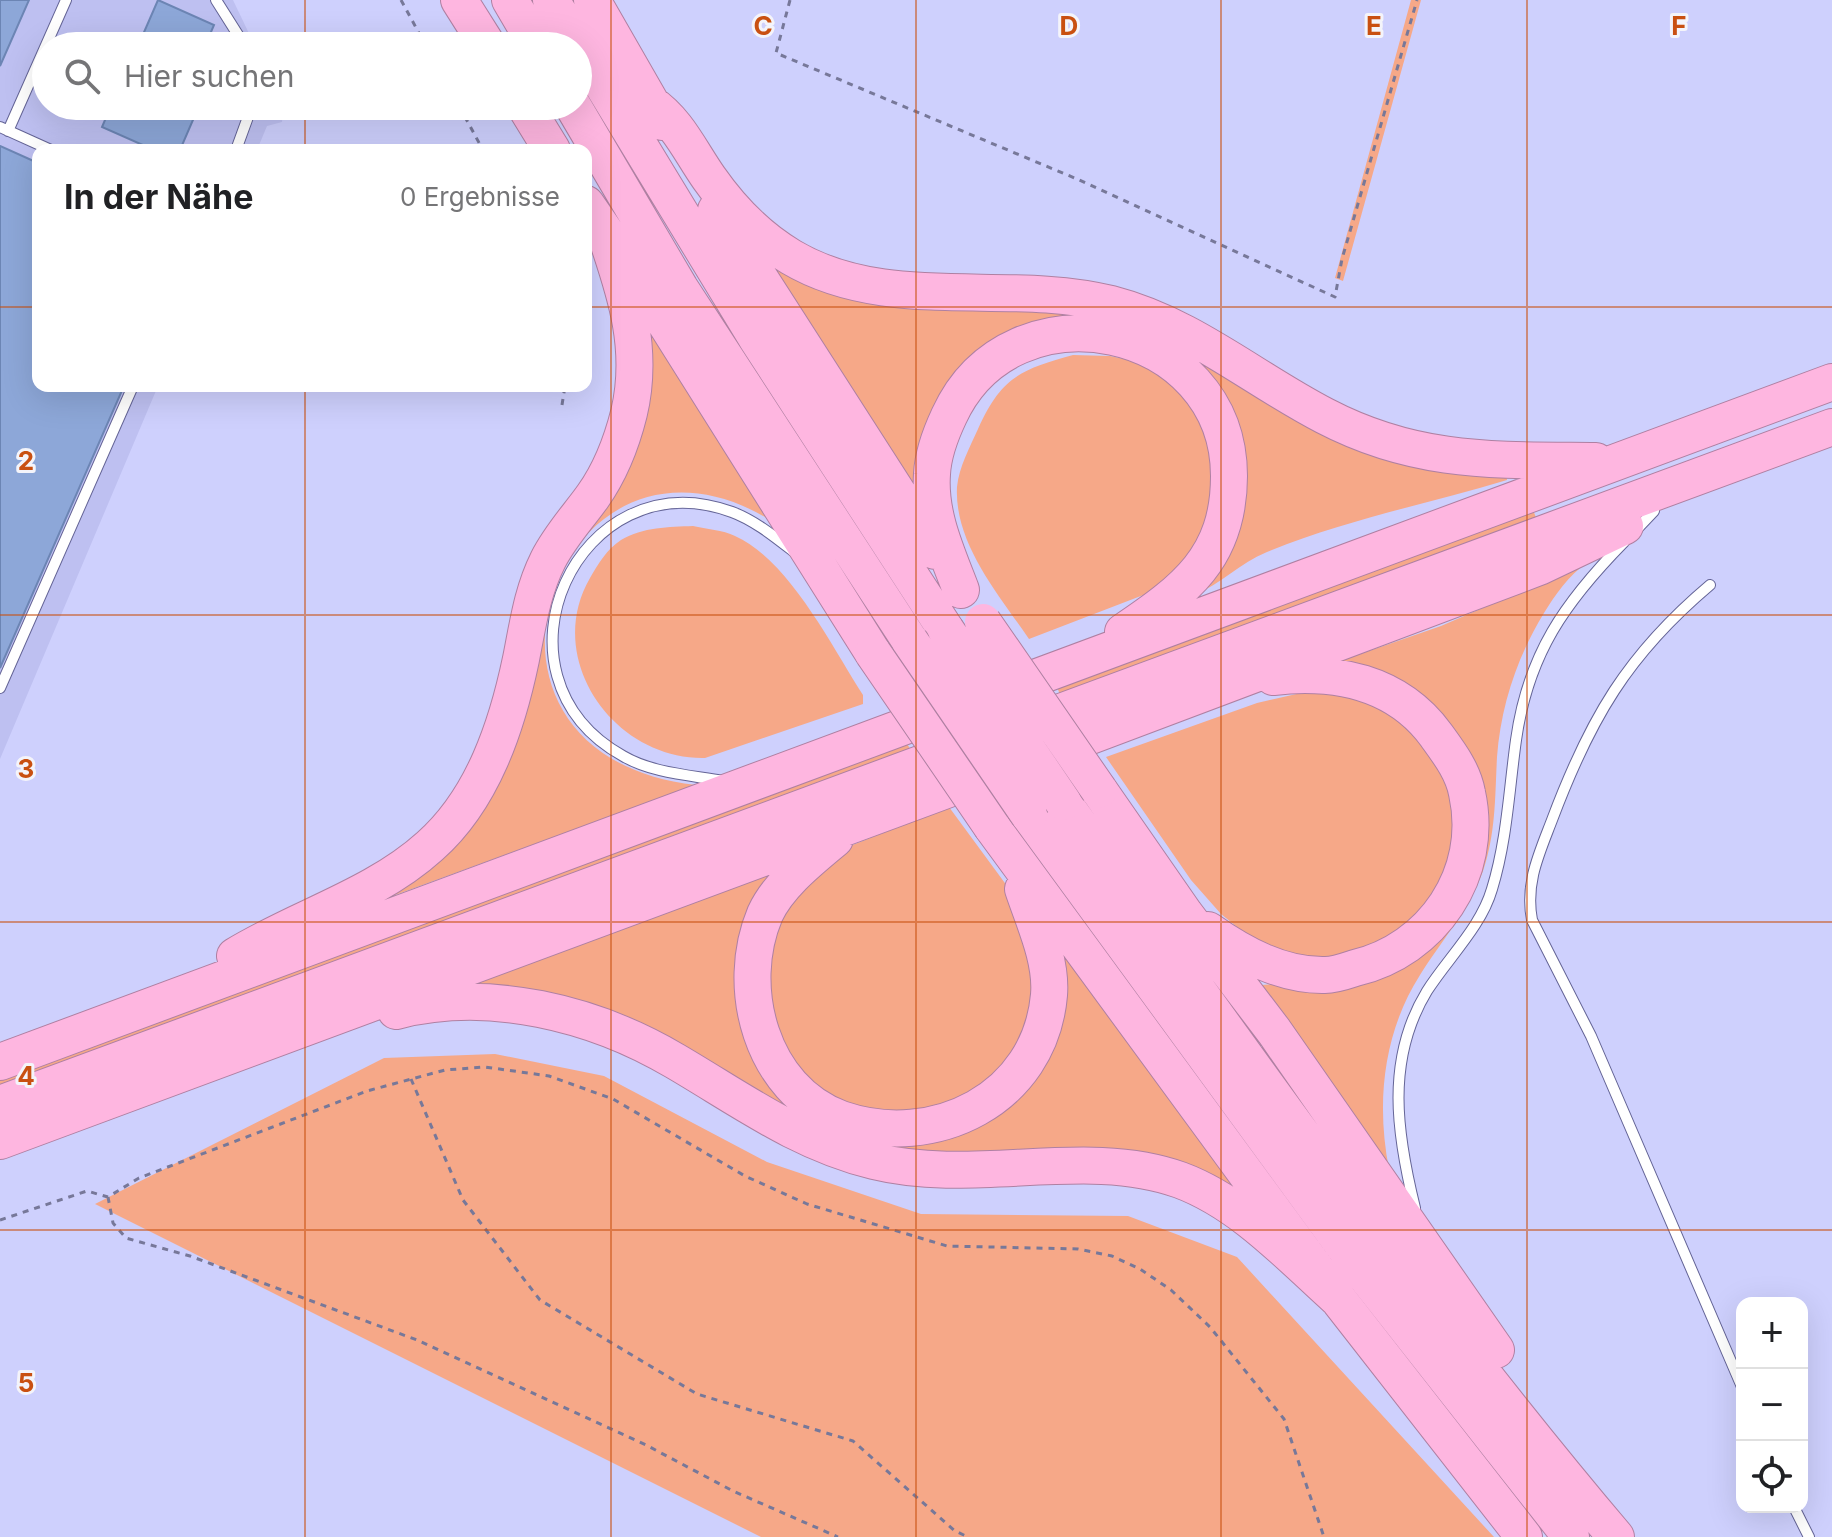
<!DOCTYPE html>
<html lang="de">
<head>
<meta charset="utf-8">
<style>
	body { margin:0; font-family:Inter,sans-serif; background:#f6f6f6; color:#202124 }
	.controls { position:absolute; right:24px; bottom:24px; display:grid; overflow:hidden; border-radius:16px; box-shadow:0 8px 32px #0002 }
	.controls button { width:72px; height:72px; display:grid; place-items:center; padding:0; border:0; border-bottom:2px solid #e0e0e0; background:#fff; color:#202124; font:40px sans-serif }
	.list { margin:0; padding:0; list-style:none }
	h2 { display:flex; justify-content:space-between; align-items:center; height:104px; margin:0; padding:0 32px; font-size:34px }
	h2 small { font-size:26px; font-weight:400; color:#757577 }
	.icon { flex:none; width:44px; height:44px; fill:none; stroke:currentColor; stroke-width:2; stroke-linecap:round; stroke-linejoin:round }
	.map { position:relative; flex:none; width:1832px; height:1537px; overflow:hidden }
	.search { position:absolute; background:#fff; box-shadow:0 8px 32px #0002; left:32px; top:32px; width:560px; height:88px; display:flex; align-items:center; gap:20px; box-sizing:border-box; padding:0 28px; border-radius:44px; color:#757577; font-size:30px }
	.panel { position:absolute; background:#fff; box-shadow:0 8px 32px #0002; left:32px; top:144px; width:560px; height:248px; border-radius:16px }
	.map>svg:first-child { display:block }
	.built { fill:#bec0f1 }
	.green { fill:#f6a888 }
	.building { fill:#8da7d8; stroke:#6c85b4; stroke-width:2 }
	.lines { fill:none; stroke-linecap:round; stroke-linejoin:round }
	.lane-casing { stroke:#646496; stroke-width:12 }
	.highway-casing { stroke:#af80a2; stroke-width:38 }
	.path { stroke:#777899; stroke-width:3; stroke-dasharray:6 6; stroke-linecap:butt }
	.lane { stroke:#fff; stroke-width:10 }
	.highway { stroke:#feb6e0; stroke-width:36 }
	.highway-bridge-casing { stroke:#af80a2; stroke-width:38; stroke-linecap:butt }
	.highway-bridge { stroke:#feb6e0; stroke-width:36 }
	.grid { fill:none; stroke:#c95011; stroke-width:2; stroke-opacity:0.55 }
	.grid-label { font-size:26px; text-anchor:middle; font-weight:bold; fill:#c95011; stroke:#f4f4fa; stroke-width:6; stroke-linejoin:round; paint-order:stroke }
</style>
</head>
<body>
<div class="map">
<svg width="1832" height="1537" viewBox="0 0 1832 1537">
	<rect width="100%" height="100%" fill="#ced0fd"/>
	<path class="built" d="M0,0H233L255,46H46V106H283V110L282,122L267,126L257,150H38V386H158L0,759Z"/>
	<path class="green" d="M1411,0H1421L1343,281L1335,278Z
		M763,253C874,331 993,286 1116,319C1202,342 1267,405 1346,442C1396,466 1451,472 1506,474L1507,480C1427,504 1345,520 1267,552C1240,563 1221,584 1194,595C1335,454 1153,246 1001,346C982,358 965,372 953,391C935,416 925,445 923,476C923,487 926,503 922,511L758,256Z
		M637,297L775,523C560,386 425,754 696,785L335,917L425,860L546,593L610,487Z
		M1073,355L1110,356L1142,363L1172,377L1213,436L1215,506L1180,572L1146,594L1029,639C999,595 954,543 957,487C959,467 970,447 978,429C1001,377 1022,369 1073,355Z
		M1533,510L1537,520L1061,697L1057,687Z
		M693,526C706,529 723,530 735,536C789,560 832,647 863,695V704L705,758C614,760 543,659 590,578C598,564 607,549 621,540C643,527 669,527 693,526Z
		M1587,563C1569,575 1555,595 1544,613C1517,657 1501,705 1497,757C1495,796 1496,833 1483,871C1469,910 1442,940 1420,975C1383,1033 1376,1103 1389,1169L1261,985L1383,977L1408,965L1443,934L1466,748L1438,711L1345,665L1343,660L1441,626Z
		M1314,690L1376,703L1401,719L1447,774L1456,842L1437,898L1373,954L1298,961L1252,939L1221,914L1191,880L1106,757L1257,703Z
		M906,742L912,752L0,1089V1077Z
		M949,807L1010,890L1039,987L1016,1059L938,1116L840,1107L781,1057L762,950L777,913L850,846Z
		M788,863L742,952L819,1120L1007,1103L1055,937L1255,1206L1240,1198L890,1153L459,987Z
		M495,1054L604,1076L767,1162L921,1214L1128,1216L1237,1257L1494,1537H761L95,1204L384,1058Z"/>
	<path class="building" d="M0,0H29L0,66Z
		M158,0L214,25L205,46H138Z
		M111,106H199L180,150H154L102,127Z
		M0,146L38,163V386H124L0,668Z"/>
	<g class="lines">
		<g class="lane-casing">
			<path id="lane" d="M216,0L245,46
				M0,127L51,150
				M8,131L66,0
				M236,150L252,106
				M1635,531L1654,511
				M1710,585C1627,655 1590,719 1552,820C1539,854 1525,883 1532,920L1591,1036L1742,1387
				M0,688L133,386
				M723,781C689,775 652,773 623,756C478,675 578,456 732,512C754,520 775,537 793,551
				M1415,1208C1397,1135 1385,1060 1427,991C1448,958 1481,927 1492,889C1507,840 1509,790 1516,740C1528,654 1565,602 1624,542
				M1794,1507L1809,1537"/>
		</g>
		<g class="highway-casing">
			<path id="highway" d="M459,0L488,46
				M510,0L537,46
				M551,0L757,339L946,630
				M592,0L662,122
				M650,103C678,122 690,151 709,178C730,208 759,238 791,257C887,314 1007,278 1111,304C1192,325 1253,379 1325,416C1417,464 1496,460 1596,461
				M525,106L552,150
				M573,106L680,288L910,641
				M586,204L637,278L873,653
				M716,210L935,551
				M961,590C947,553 929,515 932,474C933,454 941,433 949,416C1012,278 1229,323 1229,476C1229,558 1185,590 1123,632
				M1040,755L1539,567L1625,526
				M1099,790L1185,914L1274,1031L1496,1350
				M1063,802C1241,1051 1418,1303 1616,1537
				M1029,815L1365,1275L1571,1537
				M992,827L1338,1299L1524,1537
				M835,839C810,860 779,884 765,914C734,987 761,1090 841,1119C934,1151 1040,1099 1049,995C1052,960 1034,922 1023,889
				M1208,930C1242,954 1282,976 1325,975C1335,975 1346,971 1355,968C1432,950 1485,874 1467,793C1463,771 1449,753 1436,735C1397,682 1335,670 1273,677
				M235,956C297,918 375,896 430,846C483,799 507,726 521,659C528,624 532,592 548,560C560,536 578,517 593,496C610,472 622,441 629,413C644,350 626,294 606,236
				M396,1011C489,987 594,1013 675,1061C740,1099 799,1143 874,1161C975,1186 1086,1146 1180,1180C1242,1203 1290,1256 1338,1299
				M0,1062L1832,382
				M0,1104L1832,427
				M0,1141L992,773"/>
		</g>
		<path class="path" d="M401,0L426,46
			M790,0L776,53L1077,179L1335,297L1342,259L1417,0
			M459,106L483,150
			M562,405L565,386
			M411,1079L463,1200L540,1300L697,1394L853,1441L955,1531L968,1537
			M108,1197L113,1223L126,1238L190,1256L417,1340L646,1445L733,1491L838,1537
			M0,1220L87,1191L108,1197L139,1178L367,1091L445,1070L485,1067L549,1076L613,1099L745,1176L807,1204L947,1246L1078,1249L1112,1256L1140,1269L1171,1290L1210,1327L1284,1419L1324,1537"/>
		<use href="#lane" class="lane"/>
		<use href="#highway" class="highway"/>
		<g class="highway-bridge-casing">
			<path id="highway-bridge" d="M983,622L1099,790
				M946,630L1063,802
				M910,641L1029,815
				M873,653L992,827"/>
		</g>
		<use href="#highway-bridge" class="highway-bridge"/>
	</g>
	<path class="grid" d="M305,0V46M611,0V1537M916,0V1537M1221,0V1537M1527,0V1537M305,106V150M0,307H38M586,307H1832M305,386V1537M0,615H1832M0,922H1832M0,1230H1832"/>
	<g class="grid-label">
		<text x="763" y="35">C</text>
		<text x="1069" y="35">D</text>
		<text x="1374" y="35">E</text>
		<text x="1679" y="35">F</text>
		<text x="26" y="470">2</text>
		<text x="26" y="778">3</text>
		<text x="26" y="1085">4</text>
		<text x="26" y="1392">5</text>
	</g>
</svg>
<div class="controls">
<button>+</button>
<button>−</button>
<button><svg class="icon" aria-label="locate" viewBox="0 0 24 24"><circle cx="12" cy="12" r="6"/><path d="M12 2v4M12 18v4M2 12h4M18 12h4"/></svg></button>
</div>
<div class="search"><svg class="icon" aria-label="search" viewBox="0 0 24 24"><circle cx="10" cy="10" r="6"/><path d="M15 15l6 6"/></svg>Hier suchen</div>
<section class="panel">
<h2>In der Nähe<small>0 Ergebnisse</small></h2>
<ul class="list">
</ul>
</section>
</div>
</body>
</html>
